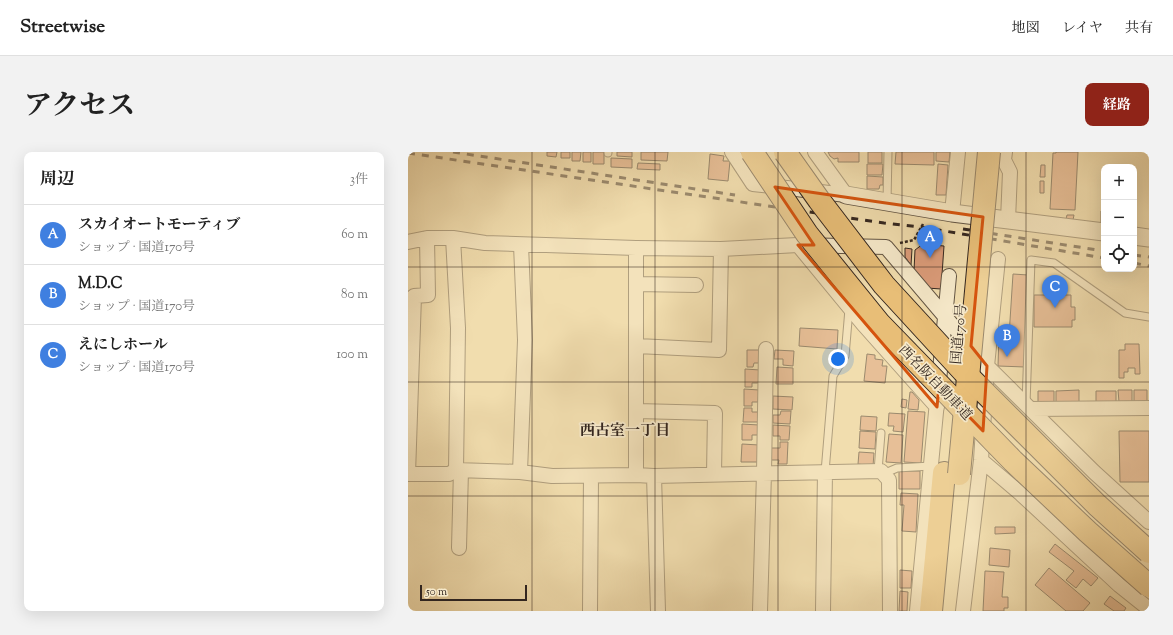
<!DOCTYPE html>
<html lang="ja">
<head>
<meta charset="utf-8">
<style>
	body { margin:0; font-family:"Sorts Mill Goudy","Noto Serif JP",serif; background:#f2f2f2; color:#222 }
	.controls { position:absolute; right:12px; top:12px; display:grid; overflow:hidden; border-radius:8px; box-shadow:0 4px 16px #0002 }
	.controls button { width:36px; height:36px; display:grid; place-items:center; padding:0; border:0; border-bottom:1px solid #e0e0e0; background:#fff; color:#222; font:20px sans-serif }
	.scale { position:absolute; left:12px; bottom:10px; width:107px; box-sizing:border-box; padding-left:4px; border:2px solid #33261f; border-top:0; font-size:11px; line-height:14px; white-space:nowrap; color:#33261f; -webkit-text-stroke:3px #f6e9ca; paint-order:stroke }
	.you { position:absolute; left:430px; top:207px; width:14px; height:14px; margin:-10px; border:3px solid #fff; border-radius:50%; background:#1a73e8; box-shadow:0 0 0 6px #1a73e833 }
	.badge { display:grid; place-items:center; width:26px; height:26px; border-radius:50%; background:#8f2418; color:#fff; font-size:13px; font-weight:700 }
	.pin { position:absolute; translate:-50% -33px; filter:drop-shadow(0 1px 2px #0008) }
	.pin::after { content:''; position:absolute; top:21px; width:14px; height:12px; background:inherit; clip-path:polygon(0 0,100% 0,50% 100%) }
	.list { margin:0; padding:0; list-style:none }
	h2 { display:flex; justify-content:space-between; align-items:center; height:52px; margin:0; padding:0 16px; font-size:17px }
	h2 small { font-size:13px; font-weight:400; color:#767676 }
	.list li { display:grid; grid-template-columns:26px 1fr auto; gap:12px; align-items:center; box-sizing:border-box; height:60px; padding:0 16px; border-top:1px solid #e0e0e0 }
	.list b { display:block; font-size:15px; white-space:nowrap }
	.list p { margin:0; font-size:13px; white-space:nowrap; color:#767676 }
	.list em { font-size:13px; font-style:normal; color:#767676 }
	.icon { flex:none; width:22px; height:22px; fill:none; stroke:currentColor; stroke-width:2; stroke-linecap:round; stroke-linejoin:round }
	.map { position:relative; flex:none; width:741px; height:459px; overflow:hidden; border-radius:8px }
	header { display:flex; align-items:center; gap:24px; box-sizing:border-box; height:56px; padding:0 20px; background:#fff; border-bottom:1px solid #e0e0e0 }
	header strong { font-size:19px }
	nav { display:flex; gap:22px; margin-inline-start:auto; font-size:14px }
	.intro { display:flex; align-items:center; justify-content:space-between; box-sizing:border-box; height:96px; padding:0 24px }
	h1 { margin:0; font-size:28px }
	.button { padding:10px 18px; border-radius:8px; background:#8f2418; color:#fff; font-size:14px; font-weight:700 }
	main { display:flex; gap:24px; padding:0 24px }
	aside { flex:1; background:#fff; border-radius:8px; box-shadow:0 4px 16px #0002 }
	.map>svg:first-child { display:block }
	.building { fill:#dc9c7a; stroke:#33261f }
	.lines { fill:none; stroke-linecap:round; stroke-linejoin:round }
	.service-casing { stroke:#625443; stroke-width:9 }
	.minor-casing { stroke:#625443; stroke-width:16 }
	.tertiary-casing { stroke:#625443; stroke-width:19 }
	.trunk-casing { stroke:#33261f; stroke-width:24 }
	.path { stroke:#33261f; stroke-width:2.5; stroke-dasharray:3 2; stroke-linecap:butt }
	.service { stroke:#f6e9ca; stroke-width:7 }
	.minor { stroke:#f6e9ca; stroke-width:14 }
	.tertiary { stroke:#f6e9ca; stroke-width:17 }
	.trunk { stroke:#e8be77; stroke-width:22 }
	.rail { stroke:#33261f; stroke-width:3; stroke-dasharray:7 7; stroke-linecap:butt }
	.trunk-bridge-casing { stroke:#33261f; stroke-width:24; stroke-linecap:butt }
	.motorway-bridge-casing { stroke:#33261f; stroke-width:24; stroke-linecap:butt }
	.trunk-bridge { stroke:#e8be77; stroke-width:22 }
	.motorway-bridge { stroke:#e8be77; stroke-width:22 }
	.marked { fill:none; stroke:#d6540e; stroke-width:3; stroke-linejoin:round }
	.grid { fill:none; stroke:#33261f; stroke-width:1; stroke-opacity:0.55 }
	.labels { text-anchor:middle; stroke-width:3.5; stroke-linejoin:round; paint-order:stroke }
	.street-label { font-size:14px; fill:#33261f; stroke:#f6e9ca }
	.neighbourhood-label { font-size:15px; font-weight:bold; fill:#33261f; stroke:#f6e9ca }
</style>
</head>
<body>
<header>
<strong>Streetwise</strong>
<nav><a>地図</a><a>レイヤ</a><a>共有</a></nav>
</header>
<div class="intro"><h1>アクセス</h1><a class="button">経路</a></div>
<main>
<aside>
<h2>周辺<small>3件</small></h2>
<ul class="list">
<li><span class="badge" style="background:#3f7fe0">A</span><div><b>スカイオートモーティブ</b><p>ショップ · 国道170号</p></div><em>60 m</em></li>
<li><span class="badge" style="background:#3f7fe0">B</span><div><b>M.D.C</b><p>ショップ · 国道170号</p></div><em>80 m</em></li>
<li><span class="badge" style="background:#3f7fe0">C</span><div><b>えにしホール</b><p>ショップ · 国道170号</p></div><em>100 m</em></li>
</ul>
</aside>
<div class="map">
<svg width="741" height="459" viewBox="0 0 741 459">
	<rect width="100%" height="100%" fill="#f1ddae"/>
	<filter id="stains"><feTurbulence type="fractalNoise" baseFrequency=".005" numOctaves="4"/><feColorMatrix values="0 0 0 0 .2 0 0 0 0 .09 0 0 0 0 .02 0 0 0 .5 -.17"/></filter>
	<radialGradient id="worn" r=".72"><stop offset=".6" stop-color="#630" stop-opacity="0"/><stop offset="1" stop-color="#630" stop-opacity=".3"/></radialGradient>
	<path class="building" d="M139,0H149L148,5L139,4Z
		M153,0H162V6H153Z
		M164,0H173L172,9H164Z
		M175,0H183V10H175Z
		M185,0H196V12H185Z
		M209,0H224V5L209,4Z
		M233,0H260L259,9L233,8Z
		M420,0H451V10H430V6L426,7L422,4Z
		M460,0H474V11H460Z
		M488,0H526V13L487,12Z
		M528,0H542L541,10L528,9Z
		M648,0H670L667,58L642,57L645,1H648Z
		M302,2L316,4L315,9H322L320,29L300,27Z
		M203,6L224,7V16L203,15Z
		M230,11L252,12V18L229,17Z
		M459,12H475L474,23H459Z
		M530,12L540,13L538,43H528Z
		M633,13H637V25H632Z
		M459,24L475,25V33H472L471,37H459Z
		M632,29H636V41H632Z
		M693,59H696V70H693Z
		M659,63H666L665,68L658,67Z
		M515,92L536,94L533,137L519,136L506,119L507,98Z
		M497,96L504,97L503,113L497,105Z
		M605,122L620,123L617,215L590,214L591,183L601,184Z
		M626,143H663V155H667V168H664V175H626Z
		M392,176L430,178L429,197L391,194Z
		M717,192H731L732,222H727V216H720V220H716V226H711V198H717Z
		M339,198H352V211H346L345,215H339Z
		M367,198L386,199L385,214L375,213V207H366Z
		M459,202L467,203V207L475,208L474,214H479L477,231L456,229Z
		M369,215L385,216V232H368Z
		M337,217L352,218L351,231H344V235H337Z
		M336,237L351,238L350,250H344V254H336Z
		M671,238V251L648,252V239Z
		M710,238H724V250H711Z
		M726,238H739V249L726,250Z
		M630,239H646V252H630Z
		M688,239H708V251H688Z
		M502,240H504L511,248L510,258L500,257Z
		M365,244L385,245L384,258L365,257Z
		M494,247L499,248L498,256L493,255Z
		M336,256H344V260H352L351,270H335Z
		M373,259H383L382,272L365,271V263H372Z
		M500,259L517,260L513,311L496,310Z
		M481,261L497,262L495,280L485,279L486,274H480Z
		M453,264L469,265L468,279L452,278Z
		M334,272L351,273V283H344V288H334Z
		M365,273L382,274L381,288H372V284H365Z
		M452,279L468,280L467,297L451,296Z
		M711,279H741V330H712Z
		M481,282L495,283L493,311L478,310Z
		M372,290H380L379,312H370L371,308H363V296H372Z
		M334,292L351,293L350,310H333Z
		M451,300L466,301L465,314L450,312Z
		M491,319H512V337H491Z
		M493,341L510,342L508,380L494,379L496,353H492Z
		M587,375H607V381L587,382Z
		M647,392L690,426L683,434L675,427L668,436L658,428L666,419L641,400Z
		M582,396L602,398L601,415L581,413Z
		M641,416L682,451L675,459H658L627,433Z
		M492,418L504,419L503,436H492Z
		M577,419L596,420L594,445H600V456H596V459H575Z
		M492,439L500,440L499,459H491Z
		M702,444L718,456L716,459H706L696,452Z"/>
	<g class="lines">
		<g class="service-casing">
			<path id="service" d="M200,1V0
				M479,50L480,0
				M618,252L623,108L646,111L717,161L741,165
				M470,319L473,281
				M417,320L425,224L437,204L441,157
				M475,322L489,316L523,314"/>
		</g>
		<g class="minor-casing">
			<path id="minor" d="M324,0L345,32L438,43
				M407,0L438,43
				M597,0L596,8L602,20L600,68
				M544,61L550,0
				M45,86L50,176L48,318L112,320L144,324L228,323L246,324L473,319L481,328L482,459
				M0,90L19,86H45L77,91L228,96L313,97L390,93L478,95L579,214L573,308L555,459
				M390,93L455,172L529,255
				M590,107L579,214L686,320L741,370
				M228,132L288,133
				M229,194L311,198L313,97
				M623,257L741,256
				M229,259L307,261L306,322
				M573,308L613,342L711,433L741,457
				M112,320L117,188L113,93
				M0,322L6,144L20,143L19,86
				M0,322H41L48,318
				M228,323V96
				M246,324L250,459
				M51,396L53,318
				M182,459L183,324
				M352,459L356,321L358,197
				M415,459L417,320
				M509,459L541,124"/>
		</g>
		<g class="tertiary-casing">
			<path id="tertiary" d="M438,43L544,61L696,80
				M726,84L741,86"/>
		</g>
		<g class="trunk-casing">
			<path id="trunk" d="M523,459L536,321"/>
		</g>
		<path class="path" d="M492,91L506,88L515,72"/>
		<use href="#service" class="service"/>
		<use href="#minor" class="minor"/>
		<use href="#tertiary" class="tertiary"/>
		<use href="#trunk" class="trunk"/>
		<path class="rail" d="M45,0L327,43
			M0,1L476,71L513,75L696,106
			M555,77L696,99
			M726,103L741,105
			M726,111L741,114"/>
		<g class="trunk-bridge-casing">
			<path id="trunk-bridge" d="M551,322L581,0"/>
		</g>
		<g class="motorway-bridge-casing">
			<path id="motorway-bridge" d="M344,0L399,82L471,171L605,309L680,380L741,434
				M377,0L411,48L476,133L555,219L689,353L741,400"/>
		</g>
		<use href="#trunk-bridge" class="trunk-bridge"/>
		<use href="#motorway-bridge" class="motorway-bridge"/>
	</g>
	<path d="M0 0H741V459H0ZM367,35L575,65L563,194L579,214L575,279L531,234L529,255L390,93H406Z" fill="#f1ddae" fill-opacity=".55" fill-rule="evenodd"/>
	<path class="marked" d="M367,35L575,65L563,194L579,214L575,279L531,234L529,255L390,93H406Z"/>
	<path class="grid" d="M124,0V459M247,0V459M370,0V459M494,0V459M618,0V459M0,115H696M726,115H741M0,230H741M0,344H741"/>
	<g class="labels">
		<g class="street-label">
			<text transform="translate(550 182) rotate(-85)" y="5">国道170号</text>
			<text transform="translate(528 230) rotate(46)" y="5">西名阪自動車道</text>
		</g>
		<g class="neighbourhood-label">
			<text x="217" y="283">西古室一丁目</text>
		</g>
	</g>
	<rect width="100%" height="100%" filter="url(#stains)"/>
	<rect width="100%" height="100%" fill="url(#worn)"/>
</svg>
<div class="controls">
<button>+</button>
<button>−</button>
<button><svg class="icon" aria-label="locate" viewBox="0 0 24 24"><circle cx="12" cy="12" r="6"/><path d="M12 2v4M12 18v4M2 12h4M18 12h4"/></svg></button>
</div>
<div class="scale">50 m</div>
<div class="you"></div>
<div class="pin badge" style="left:522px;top:106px;background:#3f7fe0">A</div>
<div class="pin badge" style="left:599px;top:205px;background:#3f7fe0">B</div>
<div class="pin badge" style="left:647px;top:156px;background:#3f7fe0">C</div>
</div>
</main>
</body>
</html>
